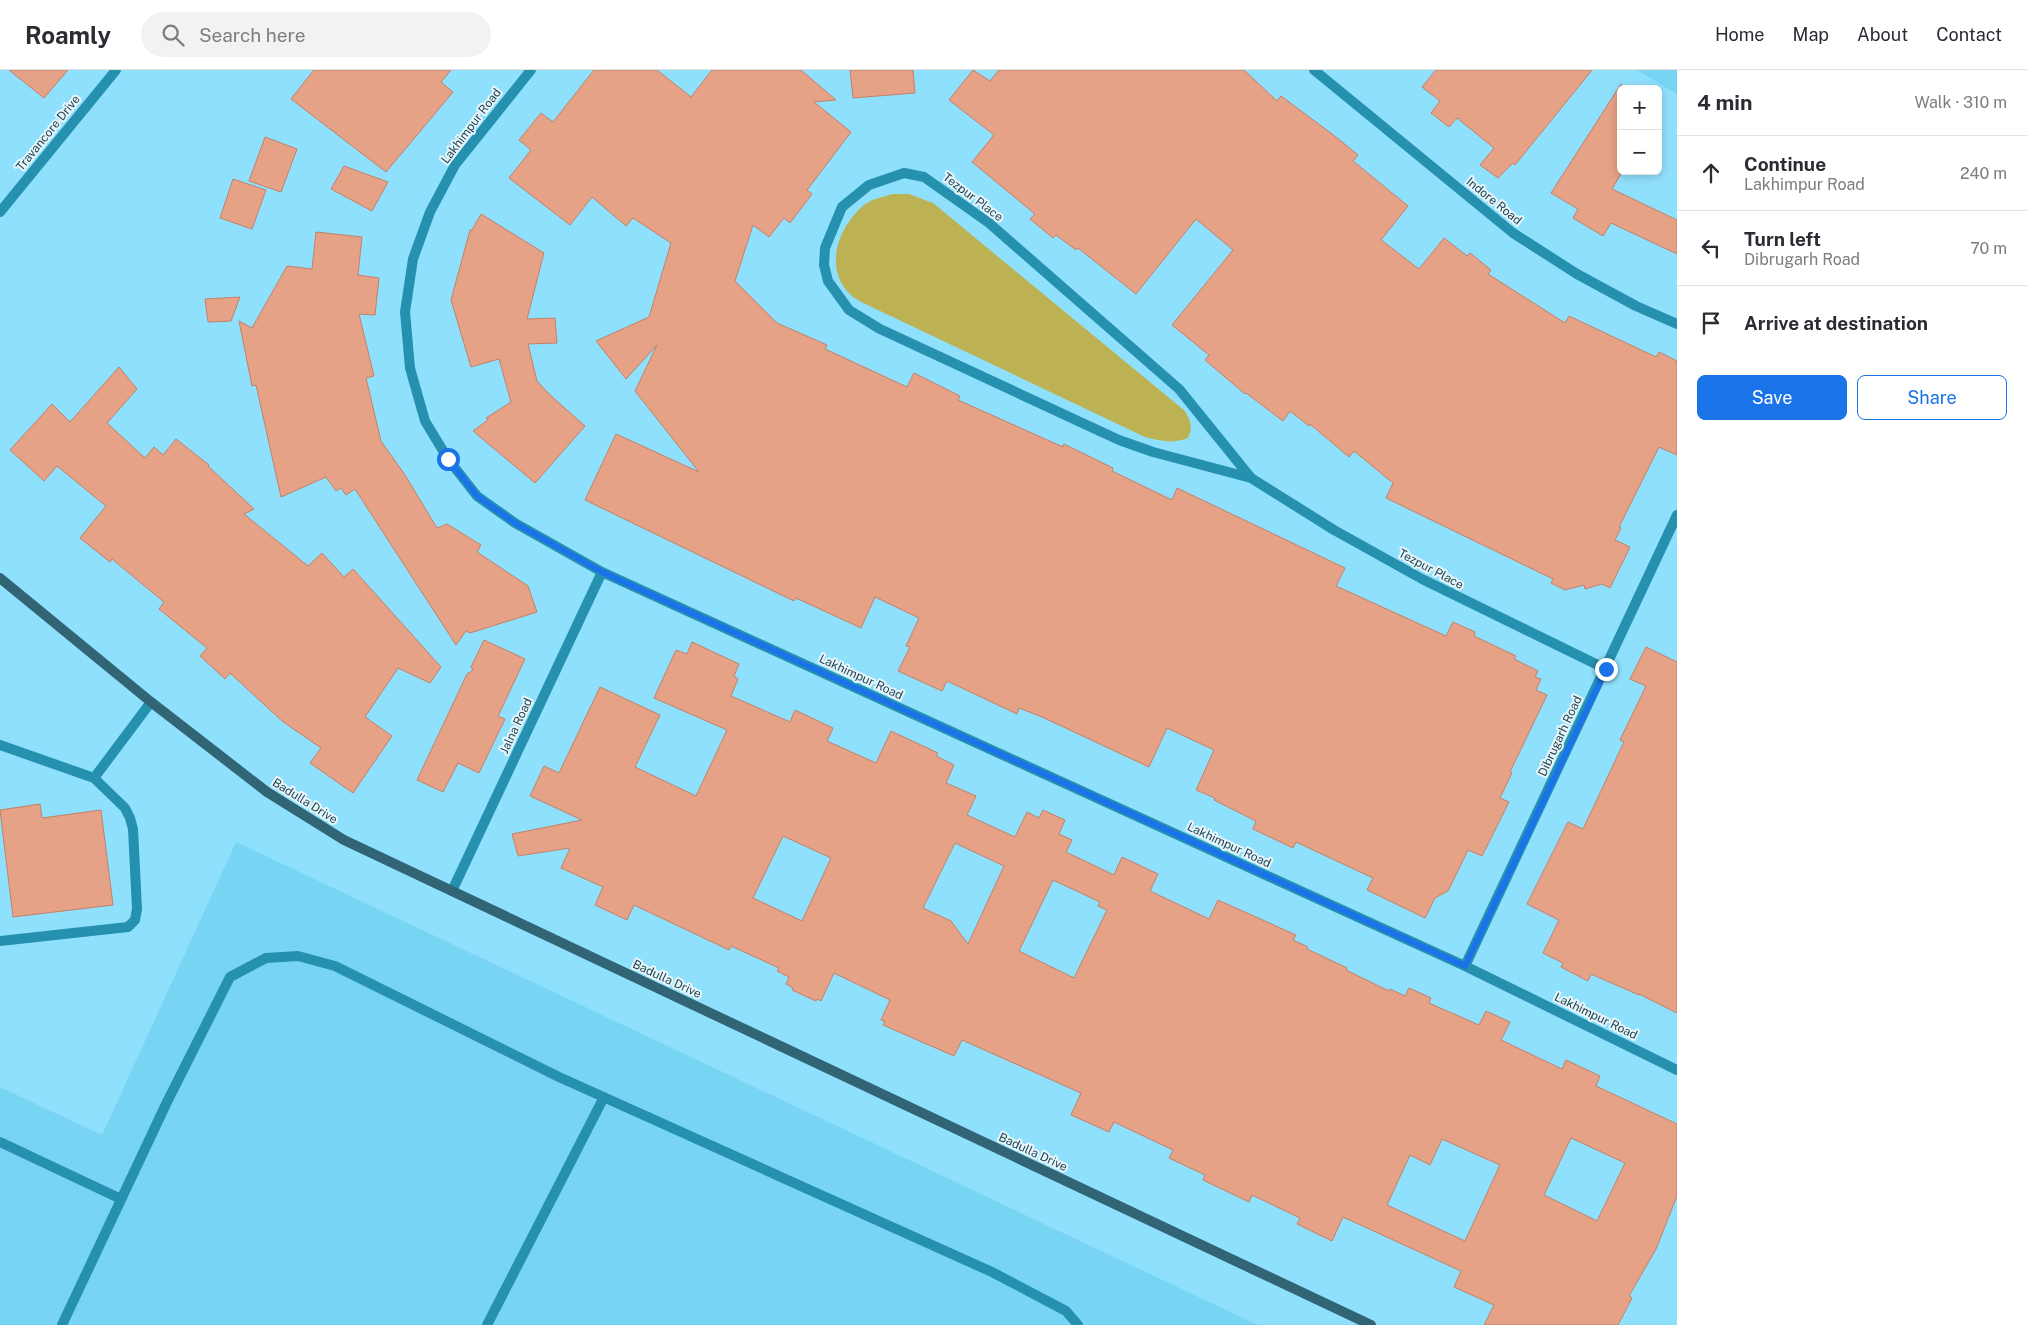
<!DOCTYPE html>
<html lang="en">
<head>
<meta charset="utf-8">
<style>
	body { margin:0; font-family:"Public Sans",sans-serif; background:#f2f2f3; color:#2b2b33 }
	.controls { position:absolute; right:15px; top:15px; display:grid; overflow:hidden; border-radius:8px; box-shadow:0 2px 8px #0003 }
	.controls button { width:45px; height:45px; display:grid; place-items:center; padding:0; border:0; border-bottom:1px solid #e1e1e2; background:#fff; color:#2b2b33; font:25px sans-serif }
	.stop { position:absolute; width:15px; height:15px; margin:-11px; border:4px solid #1a73e8; border-radius:50%; background:#fff }
	.stop.end { background:#1a73e8; border-color:#fff; box-shadow:0 1px 5px #0008 }
	.list { margin:0; padding:0; list-style:none }
	h2 { display:flex; justify-content:space-between; align-items:center; height:65px; margin:0; padding:0 20px; font-size:21px }
	h2 small { font-size:16px; font-weight:400; color:#7c7c81 }
	.list li { display:grid; grid-template-columns:32px 1fr auto; gap:15px; align-items:center; box-sizing:border-box; height:75px; padding:0 20px; border-top:1px solid #e1e1e2 }
	.list b { display:block; font-size:19px; white-space:nowrap }
	.list p { margin:0; font-size:16px; white-space:nowrap; color:#7c7c81 }
	.list em { font-size:16px; font-style:normal; color:#7c7c81 }
	.actions { display:flex; gap:10px; padding:15px 20px }
	.actions a { flex:1; padding:11px 0; border:1px solid #1a73e8; border-radius:8px; text-align:center; font-size:18px; color:#1a73e8 }
	.actions .main { background:#1a73e8; color:#fff }
	.icon { flex:none; width:28px; height:28px; fill:none; stroke:currentColor; stroke-width:2; stroke-linecap:round; stroke-linejoin:round }
	.map { position:relative; flex:none; width:1677px; height:1255px; overflow:hidden }
	header { display:flex; align-items:center; gap:30px; box-sizing:border-box; height:70px; padding:0 25px; background:#fff; border-bottom:1px solid #e1e1e2 }
	header strong { font-size:24px }
	nav { display:flex; gap:28px; margin-inline-start:auto; font-size:18px }
	.search { width:350px; height:45px; background:#f2f2f3; display:flex; align-items:center; gap:12px; box-sizing:border-box; padding:0 18px; border-radius:28px; color:#7c7c81; font-size:19px }
	main { display:flex }
	aside { flex:1; background:#fff }
	.map>svg:first-child { display:block }
	.built { fill:#78d4f3 }
	.green { fill:#bdb253 }
	.building { fill:#e5a287; stroke:#c28167; fill-rule:evenodd }
	.lines { fill:none; stroke-linecap:round; stroke-linejoin:round }
	.lane { stroke:#2690af; stroke-width:10 }
	.street { stroke:#2690af; stroke-width:10 }
	.secondary { stroke:#316576; stroke-width:10 }
	.route { stroke:#1a73e8; stroke-width:6 }
	.labels { text-anchor:middle; stroke-width:4; stroke-linejoin:round; paint-order:stroke }
	.street-label { font-size:12px; fill:#1c3f4a; stroke:#e7f6fc }
</style>
</head>
<body>
<header>
<strong>Roamly</strong>
<div class="search"><svg class="icon" aria-label="search" viewBox="0 0 24 24"><circle cx="10" cy="10" r="6"/><path d="M15 15l6 6"/></svg>Search here</div>
<nav><a>Home</a><a>Map</a><a>About</a><a>Contact</a></nav>
</header>
<main>
<div class="map">
<svg width="1677" height="1255" viewBox="0 0 1677 1255">
	<rect width="100%" height="100%" fill="#8fe0fd"/>
	<path class="built" d="M1637,0H1677V24Z
		M236,772L1258,1255H0V1017L102,1065Z"/>
	<path class="green" d="M893,124H909L933,133L1185,341L1190,351L1191,360L1188,368C1173,374 1161,371 1145,367L859,231C855,228 850,225 847,221C824,194 840,155 864,135C871,129 883,127 893,124Z"/>
	<path class="building" d="M9,0H68L44,28Z
		M314,0H451L441,12L453,22L386,102L291,29Z
		M594,0H657L691,27L712,0H801L836,30L814,32L851,62L807,120L812,124L790,153L784,148L769,167L753,155L735,211L777,253L827,275L825,279L907,317L914,303L960,326L958,330L1063,377L1064,374L1113,398L1112,401L1172,430L1177,418L1345,498L1336,516L1446,566L1453,552L1475,562L1474,566L1516,586L1514,589L1538,601L1535,607L1541,609L1536,620L1547,625L1510,702L1512,703L1500,728L1509,732L1482,786L1468,780L1448,821L1435,828L1425,848L1367,820L1373,808L1296,772L1293,778L1253,759L1256,751L1214,730L1215,728L1196,720L1214,680L1167,658L1149,697L1042,647L1019,638L1017,644L947,611L942,621L898,601L910,577L906,576L919,548L875,527L861,558L796,528L794,531L585,430L616,364L699,402L635,321L657,275L626,309L596,271L649,247L671,173L633,148L626,156L592,127L570,155L509,108L531,80L519,70L541,43L553,52Z
		M850,0H913L915,23L853,28Z
		M973,0L990,11L999,0H1244L1277,31L1281,26L1336,67L1358,85L1353,91L1408,136L1381,170L1419,199L1444,168L1467,186L1470,183L1491,200L1488,204L1565,253L1569,246L1656,287L1659,282L1677,291V385L1659,377L1619,457L1621,458L1615,470L1630,477L1610,518L1602,514L1585,519L1584,515L1565,520L1551,513L1553,509L1386,428L1393,413L1354,381L1349,387L1310,354L1309,356L1290,341L1283,351L1246,323L1245,324L1205,290L1209,285L1172,255L1233,180L1196,149L1136,224L1078,178L1076,180L1056,165L1053,168L1030,149L1035,144L972,92L994,65L949,30Z
		M1436,0H1592L1515,95L1513,93L1498,108L1480,95L1494,78L1457,48L1449,57L1431,43L1440,31L1422,17Z
		M1621,14V104L1612,119L1677,150V184L1611,153L1603,166L1573,148L1578,139L1551,123Z
		M265,67L297,79L281,122L249,111Z
		M344,96L388,112L372,141L331,119Z
		M233,109L266,120L252,159L220,148Z
		M481,144L544,183L527,249L555,248L557,273L528,274L537,311L550,325L585,356L535,413L473,361L488,350L486,348L511,332L499,289L471,297L451,230L470,160H472Z
		M316,162L362,167L358,205L379,208L375,245L359,244L374,306L366,308L381,371L405,405L437,458L447,454L481,475L477,482L528,516L537,542L470,563L466,561L456,575L355,419L346,425L341,418L336,421L326,407L281,427L256,315L252,316L239,251L252,258L287,196L312,199Z
		M240,227L231,251L208,252L205,229Z
		M119,297L137,319L107,353L145,388L154,377L163,385L176,369L209,395L208,396L254,439L244,444L308,496L322,483L344,507L353,499L441,597L430,613L398,598L365,647L392,666L353,723L310,693L321,678L282,651L230,603L225,609L200,586L207,578L159,539L164,532L112,489L110,492L80,468L106,436L57,396L44,411L10,380L52,334L70,352Z
		M484,570L525,589L498,646L505,649L479,703L458,693L443,722L417,710L467,604L473,600L471,597Z
		M692,572L739,594L734,606L738,609L731,626L790,652L795,640L833,658L827,671L876,693L891,661L938,683L936,686L954,695L946,713L976,726L967,745L1015,767L1027,742L1039,748L1043,740L1065,750L1059,764L1072,770L1066,782L1114,805L1122,787L1158,804L1150,821L1209,849L1218,830L1296,865L1293,870L1308,877L1307,879L1347,898L1346,900L1389,921L1390,919L1405,926L1409,918L1431,928L1429,933L1479,955L1486,941L1510,952L1501,970L1562,999L1566,990L1600,1006L1596,1016L1677,1054V1126L1656,1179L1629,1226L1632,1228L1618,1255H1484L1494,1235L1454,1217L1461,1201L1343,1147L1332,1171L1297,1154L1300,1148L1252,1125L1249,1132L1203,1110L1205,1105L1169,1088L1173,1080L1114,1052L1109,1062L1071,1045L1081,1023L962,970L954,986L883,955L885,951L881,950L890,930L834,903L821,931L817,929L816,931L792,920L793,918L786,914L789,907L777,901L779,898L731,876L729,880L634,835L627,850L595,835L603,817L561,798L570,778L518,786L512,764L582,750L530,726L544,696L559,703L600,617L660,645L635,697L696,726L727,660L654,628L676,580L687,584ZM783,766L831,788L802,851L753,828ZM955,773L1004,796L968,874L951,851L923,838ZM1053,810L1100,832L1098,836L1107,840L1074,908L1019,881ZM1571,1068L1625,1093L1597,1151L1544,1125ZM1442,1069L1500,1095L1465,1171L1387,1135L1410,1085L1430,1095Z
		M1646,577L1677,592V943L1639,924V925L1591,904L1588,911L1561,897L1563,893L1543,883L1559,850L1527,834L1568,752L1583,759L1624,672L1620,670L1646,616L1630,609Z
		M40,734L42,748L101,740L113,835L13,847L0,740Z"/>
	<g class="lines">
		<path class="lane" d="M0,675L94,708L151,632
			M0,871L128,857L135,850L137,839L133,759L130,748L125,738L94,708
			M0,1072L121,1129
			M62,1255L167,1032L230,907L266,888L298,886L335,896L559,1007L992,1202L1066,1241L1078,1255
			M487,1255L604,1027"/>
		<path class="street" d="M531,0L455,95L430,142L413,189L405,242L410,298L425,351L448,389L477,426L515,453L602,502L1465,896L1677,1000
			M1314,0L1513,163L1577,204L1636,236L1677,254
			M904,103L924,107L989,153L1179,319L1251,408L1153,382L1119,370L880,259L849,240L828,211L824,195L825,178L842,137L869,115Z
			M0,142L116,0
			M1251,408L1334,460L1422,509L1606,599
			M452,821L602,502
			M1465,896L1677,445"/>
		<path class="secondary" d="M0,508L151,632L267,722L344,770L1371,1255"/>
	</g>
	<g class="lines">
		<path class="route" d="M448,389L477,426L515,453L602,502L1465,896L1606,599"/>
	</g>
	<g class="labels">
		<g class="street-label">
			<text transform="translate(471 56) rotate(-53)" y="4">Lakhimpur Road</text>
			<text transform="translate(48 63) rotate(-51)" y="4">Travancore Drive</text>
			<text transform="translate(973 127) rotate(37)" y="4">Tezpur Place</text>
			<text transform="translate(1494 131) rotate(39)" y="4">Indore Road</text>
			<text transform="translate(1431 499) rotate(28)" y="4">Tezpur Place</text>
			<text transform="translate(861 607) rotate(25)" y="4">Lakhimpur Road</text>
			<text transform="translate(516 656) rotate(-65)" y="4">Jalna Road</text>
			<text transform="translate(1560 666) rotate(-65)" y="4">Dibrugarh Road</text>
			<text transform="translate(305 731) rotate(32)" y="4">Badulla Drive</text>
			<text transform="translate(1229 775) rotate(25)" y="4">Lakhimpur Road</text>
			<text transform="translate(667 909) rotate(25)" y="4">Badulla Drive</text>
			<text transform="translate(1596 946) rotate(26)" y="4">Lakhimpur Road</text>
			<text transform="translate(1033 1082) rotate(25)" y="4">Badulla Drive</text>
		</g>
	</g>
</svg>
<div class="controls">
<button>+</button>
<button>−</button>
</div>
<div class="stop" style="left:448px;top:389px"></div>
<div class="stop end" style="left:1606px;top:599px"></div>
</div>
<aside>
<h2>4 min<small>Walk · 310 m</small></h2>
<ul class="list">
<li><svg class="icon" aria-label="ahead" viewBox="0 0 24 24"><path d="M12 20V5M6 11l6-6 6 6"/></svg><div><b>Continue</b><p>Lakhimpur Road</p></div><em>240 m</em></li>
<li><svg class="icon" aria-label="left" viewBox="0 0 24 24"><path d="M17 20v-9H6M10 6l-5 5 5 5"/></svg><div><b>Turn left</b><p>Dibrugarh Road</p></div><em>70 m</em></li>
<li><svg class="icon" aria-label="arrive" viewBox="0 0 24 24"><path d="M6 21V4h12l-3 4 3 4H6"/></svg><div><b>Arrive at destination</b></div></li>
</ul>
<div class="actions"><a class="main">Save</a><a>Share</a></div>
</aside>
</main>
</body>
</html>
